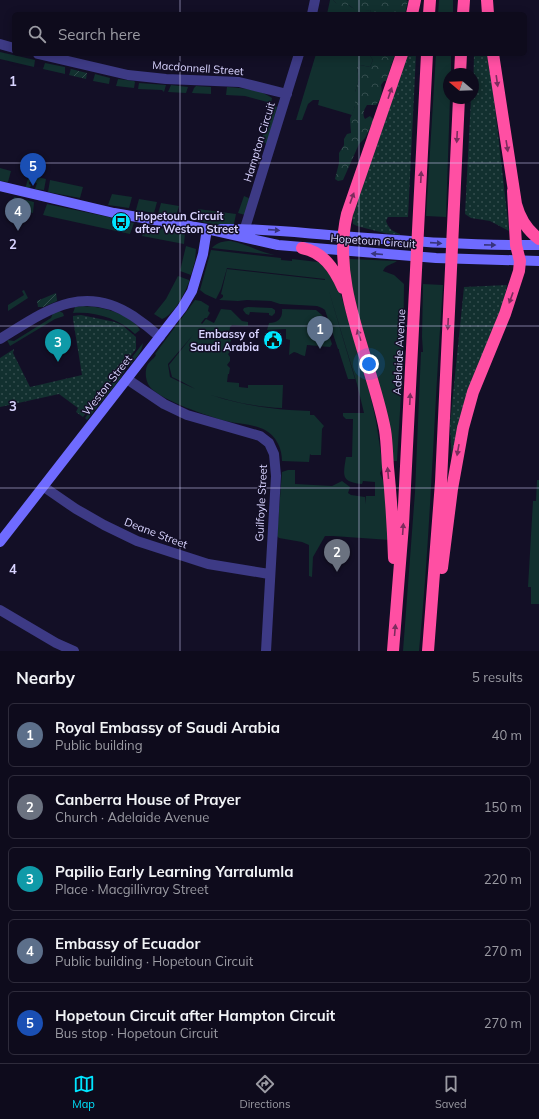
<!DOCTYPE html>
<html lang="en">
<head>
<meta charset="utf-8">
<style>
	body { margin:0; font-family:Mulish,sans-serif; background:#1c1929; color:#f1f3f6 }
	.compass { position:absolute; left:443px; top:68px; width:36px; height:36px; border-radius:50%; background:#0e0b1c; box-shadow:0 2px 10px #0003; rotate:289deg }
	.you { position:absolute; left:369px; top:364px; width:14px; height:14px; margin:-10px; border:3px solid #fff; border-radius:50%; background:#1a73e8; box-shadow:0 0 0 6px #1a73e833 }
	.badge { display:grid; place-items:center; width:26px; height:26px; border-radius:50%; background:#00e5ff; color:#fff; font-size:13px; font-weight:700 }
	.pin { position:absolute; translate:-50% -33px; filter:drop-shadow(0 1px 2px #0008) }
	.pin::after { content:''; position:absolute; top:21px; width:14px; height:12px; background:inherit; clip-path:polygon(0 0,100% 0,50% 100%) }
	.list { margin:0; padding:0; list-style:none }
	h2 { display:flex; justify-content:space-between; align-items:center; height:52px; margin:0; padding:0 16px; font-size:17px }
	h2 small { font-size:13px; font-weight:400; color:#9b9ba3 }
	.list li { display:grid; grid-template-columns:26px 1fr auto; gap:12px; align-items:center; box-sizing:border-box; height:64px; margin:0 8px 8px; padding:0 8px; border:1px solid #2e2b3b; border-radius:6px }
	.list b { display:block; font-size:15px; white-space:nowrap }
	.list p { margin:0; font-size:13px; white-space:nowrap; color:#9b9ba3 }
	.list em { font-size:13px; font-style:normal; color:#9b9ba3 }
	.icon { flex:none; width:22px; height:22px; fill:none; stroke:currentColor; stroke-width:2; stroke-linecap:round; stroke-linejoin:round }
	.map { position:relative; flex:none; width:539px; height:651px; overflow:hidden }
	.search { position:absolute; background:#0e0b1c; box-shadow:0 2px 10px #0003; left:12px; right:12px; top:12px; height:44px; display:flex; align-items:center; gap:10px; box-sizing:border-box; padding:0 14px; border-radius:6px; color:#9b9ba3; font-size:15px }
	.sheet { height:412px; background:#0e0b1c }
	nav { display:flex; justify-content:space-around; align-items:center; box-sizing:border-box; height:56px; border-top:1px solid #2e2b3b; background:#0e0b1c; font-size:11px; color:#9b9ba3 }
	nav a { display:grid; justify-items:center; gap:2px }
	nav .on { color:#00e5ff }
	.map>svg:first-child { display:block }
	.grass { fill:#12302f }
	.forest { fill:url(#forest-crowns) }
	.park { fill:url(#park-dots) }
	.garden { fill:url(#garden-furrows) }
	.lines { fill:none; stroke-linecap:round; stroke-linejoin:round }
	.street { stroke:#3d3a85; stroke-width:10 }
	.secondary { stroke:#6f6bff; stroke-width:10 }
	.highway { stroke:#ff4fa3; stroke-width:12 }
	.oneway { fill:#7d2c5e }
	.oneway2 { fill:#38347d }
	.grid { fill:none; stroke:#d9d4ff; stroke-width:1; stroke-opacity:0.55 }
	.labels { text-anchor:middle; stroke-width:3; stroke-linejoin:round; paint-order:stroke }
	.street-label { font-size:11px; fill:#d9d4ff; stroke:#130f26 }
	.poi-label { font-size:11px; font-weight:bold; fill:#d9d4ff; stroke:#130f26; text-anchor:start }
	.grid-label { font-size:13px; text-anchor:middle; font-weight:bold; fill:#d9d4ff; stroke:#130f26; stroke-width:3; stroke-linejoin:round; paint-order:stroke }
</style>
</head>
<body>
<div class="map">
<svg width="539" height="651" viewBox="0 0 539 651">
	<defs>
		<pattern id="forest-crowns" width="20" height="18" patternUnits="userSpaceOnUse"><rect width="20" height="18" fill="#12302f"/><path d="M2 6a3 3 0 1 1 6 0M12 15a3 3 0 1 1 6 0" fill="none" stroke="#344d4e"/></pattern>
		<pattern id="park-dots" width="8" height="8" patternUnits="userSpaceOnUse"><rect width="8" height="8" fill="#12302f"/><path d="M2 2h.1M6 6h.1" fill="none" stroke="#344d4e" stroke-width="1.8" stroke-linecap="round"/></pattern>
		<pattern id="garden-furrows" width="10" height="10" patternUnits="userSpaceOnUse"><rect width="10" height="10" fill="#12302f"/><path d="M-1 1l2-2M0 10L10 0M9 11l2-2" fill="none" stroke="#344d4e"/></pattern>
	</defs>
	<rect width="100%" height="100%" fill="#130f26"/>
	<path class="grass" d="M330,0H333L336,3L349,5C355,11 363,11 371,10L369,14H327Z
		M439,0H453V14H438Z
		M0,52L35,60L34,67L0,59Z
		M316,54H369L373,60L370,67L360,65L357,67L359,80L355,92V106L352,115L318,105L319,100H313L308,104L302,120H296Z
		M436,54H451V74H449L450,98L446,217L426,216Z
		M45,63L65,67V74L43,69Z
		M95,74L110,78L109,84L93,81Z
		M118,79L134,81L135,82L134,88L116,86Z
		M139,83L166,85L164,92L162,90L138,89Z
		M171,85L188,87L186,93L168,92Z
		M196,86L211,87V94L192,93L194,88Z
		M227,87C243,88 260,89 272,98L271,103L245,96L226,95Z
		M272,105L277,107L267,144L261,142Z
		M0,168L11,171L8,182L0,181Z
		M29,175L46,179L44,190L35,189L37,183L29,182V184L31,185L30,188L25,187L26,186Z
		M50,180L83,187L80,198L48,192Z
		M112,194L132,197L129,208L108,205Z
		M244,196L251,199L245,215L238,213Z
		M14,197L34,202L33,213L10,208Z
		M139,199L157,202L154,213L136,210Z
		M161,203L179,206L176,216L174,217L159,215L158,214Z
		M47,204L118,219L117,221L123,223L124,221L134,223L130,234L43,215Z
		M198,209L236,214L234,224L224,226L196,221Z
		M146,225L185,233L184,244L142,236Z
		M231,241C246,244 260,252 275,255L212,248C217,242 224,241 231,241Z
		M186,246L196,249L195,261L191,275L180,271Z
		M211,250L281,258V260L292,261V259L318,262L322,264L339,288L370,394L376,421L383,468L380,473L386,488L390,540L333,536H325L313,557L312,577L309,576V545L302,542L279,538L277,536L282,472L288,470H295V484L332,486L342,481L350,487L348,493L351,495L365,497V504L366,496H375V482L363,481L362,484C341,482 343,476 346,457H352L353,419H346L343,416V413H364L357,384L328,288L355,379H348L339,351V349H338L325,310L322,308L317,306L280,304L271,301L247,300L238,301L219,300L223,297V295L221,294L227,269L325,280V279L227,268L221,289L216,299L205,294L200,290Z
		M349,259L397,261C392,265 386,264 383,271L394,275L404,284L403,361L397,461H393L350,280Z
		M178,276L189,280V282C184,294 175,314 162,319L154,314L166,299Z
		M423,284L443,285C434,407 431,529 419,651H403L415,492L421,352H423L422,337Z
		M24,290L28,298L8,311V305L24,295L22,291Z
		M195,300L201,301L209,306L208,311L210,313L207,318H205L201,323L202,324L206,319L214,323L221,309L231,310L242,321L248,322V326L232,325L230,327L229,335L231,336V341L228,344L231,347V351L228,354L230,357V361L227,365L230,368L229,374H228L227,382L239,383V387L248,388V385H283L282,408C255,407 228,401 202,392C192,388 182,381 172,377L169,365L193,335L168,364L170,377C202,394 234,404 270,408C283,410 296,410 310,411V415H314L324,426L322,429L321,455H311L310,454L309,462L282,461C282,448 276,436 265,430C254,424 238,424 226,421C208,416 162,401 150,387C145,381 145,371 147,366C149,361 153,360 156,355L155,354Z
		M83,306C87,307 91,306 95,307C110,309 132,316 140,330L135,334C120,319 95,311 73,313L75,307Z
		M248,307L272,308L275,310V313L272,316L269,315V313L250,312L249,315L246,314L243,310L244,308Z
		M282,309L316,310L322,315L332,344L330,347L307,345L305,356C302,356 299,353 294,352L289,355L290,340L286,339V329L267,330L269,323C278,323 283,318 282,309Z
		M59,311L63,313L64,316L55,319L10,346L7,340L14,341L51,318L53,313Z
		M143,343C142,353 134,360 128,367H127L120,379L87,420L85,418Z
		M537,480H539V604H531V587H528L533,501H536Z"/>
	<path class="forest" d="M333,0H406L408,1L405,14H369L371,10L358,12L349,5L341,6L336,3Z
		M369,54H395L386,81H384L381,85C383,93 381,99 376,105H367C364,110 362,114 365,119L370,116L374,120L365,138L359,144L343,180L338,181L335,179L339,163V153L344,145V139L347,134L351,133L350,119L355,106V92L359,80L357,67L360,65L370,67L373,60Z"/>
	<path class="park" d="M405,54H416L408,217H388L386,221C389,229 392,231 400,234V235L384,233L357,226L353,224V220L352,219L355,206Z
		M474,54H489L509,231L490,221L471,218L465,214L471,98H473Z
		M507,285L502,310L452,467L450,424L464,287Z
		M81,315L115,322L122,325L136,337V349L83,417L76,412L78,408L59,394L0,407V358L14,349L13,353L30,387L82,375L73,319V316Z"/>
	<path class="garden" d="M71,69L87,73L86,79L69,75Z
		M56,293L57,300V301L43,307H38L37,301Z"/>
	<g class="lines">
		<path class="street" d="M312,14L315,0
			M0,44L14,48
			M38,54L128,75L166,79L239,82L287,94
			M245,228L299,54
			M0,339C44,312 82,282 133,316C142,322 151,329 160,337
			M127,379L164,404L187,415L260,436L269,443L274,454L276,476L266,651
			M44,487L76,509L104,525L137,541L208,564L269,574
			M0,610L56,643L74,651"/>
		<path class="secondary" d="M0,186L114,213L207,229L278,245L436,258L539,261
			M221,229C261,228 301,233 342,236C408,241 473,246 539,245
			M0,542L182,308L192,291L203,254L207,229"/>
		<path class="highway" d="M487,0L488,14
			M412,14L415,0
			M429,14L430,0
			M463,14L464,0
			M493,54L516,204C520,219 527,230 539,239
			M460,74L461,54
			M302,248C323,252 334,268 343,288
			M394,558C393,527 391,497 388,467C387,455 387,442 385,430C372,360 330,286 347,214L402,54
			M442,568L452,489L463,428L473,392L505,314L519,271L520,261L516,245L513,191
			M393,651L403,525L427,54
			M428,651L441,482L459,98"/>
	</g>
	<defs><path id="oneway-solid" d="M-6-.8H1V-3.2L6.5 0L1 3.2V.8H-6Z"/></defs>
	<g class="oneway">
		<use href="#oneway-solid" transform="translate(497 81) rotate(82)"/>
		<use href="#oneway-solid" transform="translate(390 93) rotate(-71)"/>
		<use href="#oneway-solid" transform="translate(457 137) rotate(93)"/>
		<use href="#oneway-solid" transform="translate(507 146) rotate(81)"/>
		<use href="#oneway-solid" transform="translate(421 177) rotate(-87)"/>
		<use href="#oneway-solid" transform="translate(352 198) rotate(-70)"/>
		<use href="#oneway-solid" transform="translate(511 298) rotate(110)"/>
		<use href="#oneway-solid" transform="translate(448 324) rotate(93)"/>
		<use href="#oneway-solid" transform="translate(359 335) rotate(-108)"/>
		<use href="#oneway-solid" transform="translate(410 399) rotate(-87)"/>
		<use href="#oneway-solid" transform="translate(458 450) rotate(100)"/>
		<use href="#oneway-solid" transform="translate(388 473) rotate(-95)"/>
		<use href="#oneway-solid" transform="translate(403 529) rotate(-86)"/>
		<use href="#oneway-solid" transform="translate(395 630) rotate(-85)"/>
	</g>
	<g class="oneway2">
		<use href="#oneway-solid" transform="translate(274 230) rotate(4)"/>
		<use href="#oneway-solid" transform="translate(436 243) rotate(4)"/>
		<use href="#oneway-solid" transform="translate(490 245) rotate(1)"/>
		<use href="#oneway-solid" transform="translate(377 254) rotate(-175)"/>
	</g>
	<path class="grid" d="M180,0V14M359,0V14M180,54V651M359,54V651M0,163H539M0,326H539M0,488H539"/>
	<defs>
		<g id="bus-disc" transform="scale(1)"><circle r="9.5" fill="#00e5ff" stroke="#130f26"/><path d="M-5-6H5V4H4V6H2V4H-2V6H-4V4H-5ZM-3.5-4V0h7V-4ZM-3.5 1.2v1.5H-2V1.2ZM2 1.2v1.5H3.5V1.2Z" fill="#111"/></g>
		<g id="civic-disc" transform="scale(1)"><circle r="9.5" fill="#00e5ff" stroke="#130f26"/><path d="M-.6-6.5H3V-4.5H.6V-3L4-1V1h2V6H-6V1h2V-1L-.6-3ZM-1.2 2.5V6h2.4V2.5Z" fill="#111"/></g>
	</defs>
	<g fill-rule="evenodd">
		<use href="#bus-disc" x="121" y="222"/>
		<use href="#civic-disc" x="273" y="340"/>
	</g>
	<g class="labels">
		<g class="street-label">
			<text transform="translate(198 68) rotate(4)" y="4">Macdonnell Street</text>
			<text transform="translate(259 142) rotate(-73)" y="4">Hampton Circuit</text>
			<text transform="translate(373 241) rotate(4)" y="4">Hopetoun Circuit</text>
			<text transform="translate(399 352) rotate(-87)" y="4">Adelaide Avenue</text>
			<text transform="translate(107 385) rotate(-52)" y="4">Weston Street</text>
			<text transform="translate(261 503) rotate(-87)" y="4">Guilfoyle Street</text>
			<text transform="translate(156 533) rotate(21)" y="4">Deane Street</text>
		</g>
		<g class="poi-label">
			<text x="135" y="220">Hopetoun Circuit<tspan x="135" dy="13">after Weston Street</tspan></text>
			<text x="259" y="338" text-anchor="end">Embassy of<tspan x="259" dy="13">Saudi Arabia</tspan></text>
		</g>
	</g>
	<g class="grid-label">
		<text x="13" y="86">1</text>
		<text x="13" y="249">2</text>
		<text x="13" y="411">3</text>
		<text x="13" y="574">4</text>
	</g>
</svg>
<svg class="compass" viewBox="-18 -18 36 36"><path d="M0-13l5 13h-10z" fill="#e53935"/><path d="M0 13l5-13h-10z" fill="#9b9ba3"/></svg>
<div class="you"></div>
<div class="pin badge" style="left:320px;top:349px;background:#5c6f8a">1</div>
<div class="pin badge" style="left:337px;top:572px;background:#6b7280">2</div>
<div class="pin badge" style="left:58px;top:362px;background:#0f9aa8">3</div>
<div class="pin badge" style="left:18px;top:231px;background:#5c6f8a">4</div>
<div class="pin badge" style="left:33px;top:186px;background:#1a4fb4">5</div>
<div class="search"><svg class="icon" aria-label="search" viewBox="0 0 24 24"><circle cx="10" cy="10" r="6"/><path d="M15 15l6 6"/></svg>Search here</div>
</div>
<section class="sheet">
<h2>Nearby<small>5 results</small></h2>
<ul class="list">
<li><span class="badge" style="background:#5c6f8a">1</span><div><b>Royal Embassy of Saudi Arabia</b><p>Public building</p></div><em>40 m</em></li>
<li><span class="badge" style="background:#6b7280">2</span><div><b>Canberra House of Prayer</b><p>Church · Adelaide Avenue</p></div><em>150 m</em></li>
<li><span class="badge" style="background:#0f9aa8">3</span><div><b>Papilio Early Learning Yarralumla</b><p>Place · Macgillivray Street</p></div><em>220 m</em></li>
<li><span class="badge" style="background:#5c6f8a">4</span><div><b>Embassy of Ecuador</b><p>Public building · Hopetoun Circuit</p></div><em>270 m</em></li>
<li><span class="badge" style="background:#1a4fb4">5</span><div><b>Hopetoun Circuit after Hampton Circuit</b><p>Bus stop · Hopetoun Circuit</p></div><em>270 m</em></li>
</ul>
</section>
<nav>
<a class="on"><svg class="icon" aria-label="map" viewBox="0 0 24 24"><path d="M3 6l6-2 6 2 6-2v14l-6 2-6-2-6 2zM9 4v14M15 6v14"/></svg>Map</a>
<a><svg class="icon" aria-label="directions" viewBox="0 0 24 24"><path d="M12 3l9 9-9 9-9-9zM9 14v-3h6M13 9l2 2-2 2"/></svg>Directions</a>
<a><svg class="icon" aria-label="saved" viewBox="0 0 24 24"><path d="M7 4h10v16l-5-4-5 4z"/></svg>Saved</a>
</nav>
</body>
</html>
